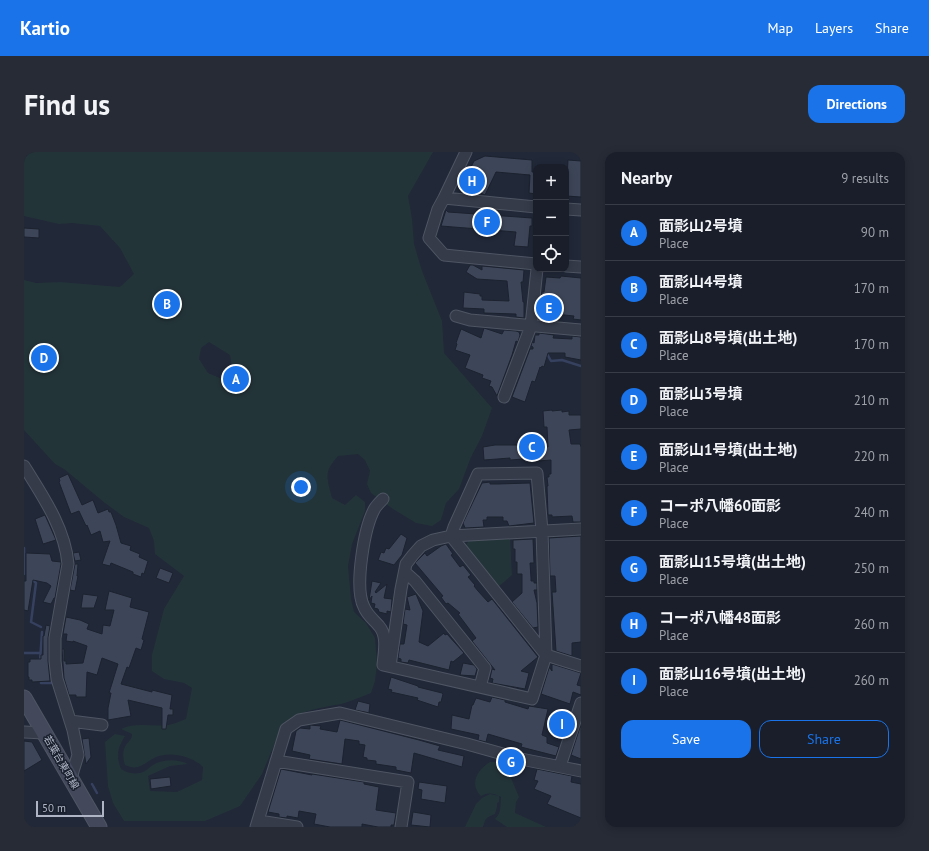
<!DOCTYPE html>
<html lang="en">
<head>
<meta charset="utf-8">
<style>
	body { margin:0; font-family:"PT Sans","Noto Sans JP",sans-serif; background:#262b36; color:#f1f3f6 }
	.controls { position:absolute; right:12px; top:12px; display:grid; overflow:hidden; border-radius:8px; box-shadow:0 2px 10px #0003 }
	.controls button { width:36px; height:36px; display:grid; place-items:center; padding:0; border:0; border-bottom:1px solid #373c47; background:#191e2a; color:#f1f3f6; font:20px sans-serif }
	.scale { position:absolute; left:12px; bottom:10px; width:68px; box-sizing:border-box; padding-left:4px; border:2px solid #afb5c5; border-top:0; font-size:11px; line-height:14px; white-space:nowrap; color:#afb5c5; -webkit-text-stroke:3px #1a202d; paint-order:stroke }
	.you { position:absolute; left:277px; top:335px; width:14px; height:14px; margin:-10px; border:3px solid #fff; border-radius:50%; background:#1a73e8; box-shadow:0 0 0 6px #1a73e833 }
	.badge { display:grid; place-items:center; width:26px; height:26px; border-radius:50%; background:#1a73e8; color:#fff; font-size:13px; font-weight:700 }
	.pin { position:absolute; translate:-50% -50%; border:2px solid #fff; box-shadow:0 1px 4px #0006 }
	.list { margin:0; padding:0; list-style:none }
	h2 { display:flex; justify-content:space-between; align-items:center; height:52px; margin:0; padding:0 16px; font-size:17px }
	h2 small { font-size:13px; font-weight:400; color:#9fa2a8 }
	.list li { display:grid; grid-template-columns:26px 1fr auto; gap:12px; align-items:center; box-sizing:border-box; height:56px; padding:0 16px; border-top:1px solid #373c47 }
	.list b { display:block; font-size:15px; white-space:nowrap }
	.list p { margin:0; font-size:13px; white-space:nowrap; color:#9fa2a8 }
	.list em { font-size:13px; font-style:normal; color:#9fa2a8 }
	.actions { display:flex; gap:8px; padding:12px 16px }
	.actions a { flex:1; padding:9px 0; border:1px solid #1a73e8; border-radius:12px; text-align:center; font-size:14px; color:#1a73e8 }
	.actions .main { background:#1a73e8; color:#fff }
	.icon { flex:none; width:22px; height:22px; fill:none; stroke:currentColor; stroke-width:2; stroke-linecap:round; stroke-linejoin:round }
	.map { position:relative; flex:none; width:557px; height:675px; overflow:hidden; border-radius:12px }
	header { display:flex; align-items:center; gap:24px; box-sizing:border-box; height:56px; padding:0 20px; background:#1a73e8; color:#fff }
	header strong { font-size:19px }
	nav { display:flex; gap:22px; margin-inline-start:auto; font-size:14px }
	.intro { display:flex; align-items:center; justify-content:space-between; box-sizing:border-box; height:96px; padding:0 24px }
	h1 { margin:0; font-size:28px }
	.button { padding:10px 18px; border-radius:12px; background:#1a73e8; color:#fff; font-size:14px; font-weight:700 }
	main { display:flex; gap:24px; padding:0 24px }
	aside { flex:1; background:#191e2a; border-radius:12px; box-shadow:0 2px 10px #0003 }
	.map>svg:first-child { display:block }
	.green { fill:#233439; fill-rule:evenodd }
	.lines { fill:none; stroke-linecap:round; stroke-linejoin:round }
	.stream { stroke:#35415f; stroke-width:2.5 }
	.building { fill:#3d4658; stroke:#1c222f }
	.minor-casing { stroke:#4f5563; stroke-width:13 }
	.secondary-casing { stroke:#4f5563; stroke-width:17 }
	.minor { stroke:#353b49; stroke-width:11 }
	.secondary { stroke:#43495b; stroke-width:15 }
	.labels { text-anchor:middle; stroke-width:3; stroke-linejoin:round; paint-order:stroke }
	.street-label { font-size:10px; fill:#afb5c5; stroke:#1a202d }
</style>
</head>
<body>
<header>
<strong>Kartio</strong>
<nav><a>Map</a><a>Layers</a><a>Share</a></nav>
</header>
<div class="intro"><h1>Find us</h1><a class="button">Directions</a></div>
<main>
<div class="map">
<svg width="557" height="675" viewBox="0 0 557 675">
	<rect width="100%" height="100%" fill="#212838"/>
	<path class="green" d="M0,0H409L384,44L388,67L390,92L398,119L418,169L420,201L468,256L458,284L447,305L435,337L422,351L417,368L408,374L392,371L369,357L347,341L343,332L346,319L341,308L334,302L314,304C299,321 303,325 308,346L321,353L332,343L341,350V359L328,392L324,414L327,447L330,460L342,471L351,486L353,512L351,529L347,541C339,544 330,548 321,551C299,556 275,557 258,574L238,622L216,654L181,669H100L89,651L84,634L81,590L91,582L101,584C93,597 92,604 97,617C103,621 111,623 119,620C122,619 126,615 129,613C139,607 153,607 164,612L146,614L124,624L126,639L153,640L178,628L179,615C168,604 147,599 132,605C121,610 115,620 101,613C99,607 98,599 102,593C105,588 108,588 108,582L97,577C111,570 128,575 144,573C150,572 156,569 162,567L168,536L160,531L140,527L128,519V503L140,457L160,424L131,402L130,389L125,376L100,365L81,351L40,317L31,312L0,278V128L12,131L36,130L96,135L110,122L96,96L76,74L48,71L35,72L0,64ZM185,190L206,203L208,215L202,223L198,227L184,221L175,207L177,196Z
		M486,385L488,423L473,436L442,397V393L445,388Z
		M466,610H471L491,619L487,626L495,645L492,650L491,661L522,675H483L471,667C478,660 476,654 477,645C470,641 464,640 457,644C445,632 453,618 466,610Z
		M466,642L475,644V650L473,651V655L471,662C461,666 462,666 459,675H441L452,652L458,646Z"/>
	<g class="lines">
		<path class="stream" d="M522,200L527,209L538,208L557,214
			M0,396V422
			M8,427L12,431L7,470L17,475
			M0,501H16
			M16,509L18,480
			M17,526V531H28
			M68,632L73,641"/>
	</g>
	<path class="building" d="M461,4L508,8V20H512V42L505,41L506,23L472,20L461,43L452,39L450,42H446L436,37L450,9Z
		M544,8L557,9V45L542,44Z
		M422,58L424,60L508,66V74H506L504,95L490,94L492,80L417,74Z
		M0,76L15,77V86L0,85Z
		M446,113H449L458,118V114L500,118L499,130H497L499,150H500V166L492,165V162L460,161V157L439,156L440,140L456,142V144H458V148L485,149L483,129L453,127L442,120Z
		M537,124L557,126V168L549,167L550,164L531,162V169L516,167L518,140H520L522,125L536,126Z
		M460,176L478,182L480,178L492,179L495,180L496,183L494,190L492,189L488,203L473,244L468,235L465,234L467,229L458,226L459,223L441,216L446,203L431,198L433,192L432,191L437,177L457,186Z
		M515,181L530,183L529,186L548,187V184L557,185V208L541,205V201H524L520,215L518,214L517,216L516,215L511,230L508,229L501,250L488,245L506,197H509V195L507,194L508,190L510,191L511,183H515Z
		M528,258V259L538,258V260L545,259V263H557V277L545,278L547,292H556L557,295V370H549L548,364L528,365V363H524L523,334H524L523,325H525V322H527V308L501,310L499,307L486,308V306L460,308L459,295L471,293H497V297L524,295L523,275H520L519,259Z
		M44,322L58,353L69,348L74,361L84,357L85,360H87L92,373L97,391L107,394L106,398L116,402L115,405L124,409L120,422L118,421L117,425L109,422V420L87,411L86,414L78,412L86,389L79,390L76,379L67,383L63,373L62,374L55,359L47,362L35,330L36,329L35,326Z
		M466,330V332H474L506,331L510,371L485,374L483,369H479V365H463V368H459L460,375L441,376L439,371L458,331Z
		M21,363L32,388L19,392L11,367Z
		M377,382L383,386L378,403L370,413L354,408L357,400L360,401L362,396L365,397Z
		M557,384V490L548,491V504L532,499L528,440H532L531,424H526L525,386Z
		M509,387L510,411H506L507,426V429H510V431H513V438H510L513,451L514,475L509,476L488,450L498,441V422H493V410H491V397H489V388Z
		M422,392L429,402L427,403L436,415L439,413L447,423L444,425L451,433L450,434L454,439L464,450L468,447L514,505L497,519L505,521L501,537L468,531L469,527L466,526L468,517L471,518L448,489L452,486L434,462L436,461L424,451L422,452L417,445L419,444L391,411L401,401L403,404L417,394Z
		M55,400L57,408L51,409L49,401Z
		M2,401L26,402L28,409L37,410V412L31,446H30L27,452L19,450L27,434L23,431L9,428L4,459L0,458V429H2Z
		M51,412H54L53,424H54L51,439L46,438Z
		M136,416L149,421L145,431L132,426Z
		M348,429L357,431L351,440L352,441L363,432L360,446L368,447L367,460L363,459V462L355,460L354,457L350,456L351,452L347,451L348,444L345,448Z
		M85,439L108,446L106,455L125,460L118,487L120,488L117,498L112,496L105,516L103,515L97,532L128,540V538L148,543L146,557H149V563H144L142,577H138V556L104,548L107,564L84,568V556L87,541H85L94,512L78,506L73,523L63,520L62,545H52V543H45L40,526L38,497H40V509H42V512L59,511L63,494L49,489V490L42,489L43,482H39L42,465L56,468L65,472L63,477L78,482L79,473L86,474L90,458H81Z
		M59,442L74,444L70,456H57Z
		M392,442L399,459L395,490L404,494L420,481L421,483L423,482L440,501L429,510L427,509L425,518L385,508L384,511L377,510V507L374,506L376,492H380L383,473L379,472L381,457L386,458L383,445Z
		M22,473L26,474L24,486V509L26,529L8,530V528H5V525H4V510H6V507H17V503H19V484H20Z
		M439,511L450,513L453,517L451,524L436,523Z
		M528,512L557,521L553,533L557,534V543L549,540L546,552L517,542L525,516H526L528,519Z
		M367,525L394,534V535L418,541L419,542L417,550H415L414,555L393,548L394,546L367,540L368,538L364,537Z
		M468,545L481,548V550L504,557L505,554L524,557L518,583L523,585V591L535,595L532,604L497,595L498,592L464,582L462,590L454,588L455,583L427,577L428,563L445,567L448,553H449L452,546L466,550Z
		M334,549L346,552L345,560L346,561L331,558Z
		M316,568L395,588L416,594L414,598L440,604L438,615L390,601L387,621L372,618V615L352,612V609L343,608V606L339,605L341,593L335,592V589L321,587L318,612L285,607L286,603L268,599L272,579L276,576L286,577V573L297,574L296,577L313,580Z
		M556,575H557V607L547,603Z
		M65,586L67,605L62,612L58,587Z
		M0,589L8,590L18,608L0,619Z
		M257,617L288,623V622L340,630V632L355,635L352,658L372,661L370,673H367V675H354L338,672V675H306L290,672L292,662L275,659L274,666L263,664V666L255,665V662L244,660Z
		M513,617L548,624L547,630L557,632V666L523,652L527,644L510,637L514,629L510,628Z
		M146,625L147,634L127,637L126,627Z
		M395,630L423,634L421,651L397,647L398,638L394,637Z
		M389,660L407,663L406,675L387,673Z"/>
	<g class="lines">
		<g class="minor-casing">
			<path id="minor" d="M442,0L420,46L512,55
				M420,46L414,57L405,86L420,103L512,112
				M542,57L557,58
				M542,114L557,115
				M432,164L446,168L557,178
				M480,245L507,174L513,117
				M0,314C18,343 41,376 44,412L31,486V509L33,527L49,578L54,603L47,626
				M359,347C356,350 353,353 351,356C340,375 330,436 340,455C343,463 350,468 355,474C364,484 360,501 359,513L508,547L522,503L518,379L513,321L454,322L430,375L427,384L409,388L397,394L389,403L382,412L377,437L366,514
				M427,384L522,503L557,514
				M427,384L557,377
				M381,420L391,429L461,516L456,535
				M46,569L78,573
				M0,580L20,581
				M252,609L384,630L377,675
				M536,614L557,551
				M235,669L273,675
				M232,675L262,577L275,568L316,561L443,592L497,607L557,619"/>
		</g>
		<g class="secondary-casing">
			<path id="secondary" d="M0,546L75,675"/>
		</g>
		<use href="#minor" class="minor"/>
		<use href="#secondary" class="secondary"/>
	</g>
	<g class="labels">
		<g class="street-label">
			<text transform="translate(38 610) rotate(60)" y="4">若葉台東町線</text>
		</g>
	</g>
</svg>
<div class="controls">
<button>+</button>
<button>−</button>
<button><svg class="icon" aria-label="locate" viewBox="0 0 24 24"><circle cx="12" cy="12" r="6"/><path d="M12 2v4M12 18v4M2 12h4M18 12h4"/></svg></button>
</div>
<div class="scale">50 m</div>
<div class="you"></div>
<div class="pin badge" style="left:212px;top:227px">A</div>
<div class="pin badge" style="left:143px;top:152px">B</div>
<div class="pin badge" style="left:508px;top:295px">C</div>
<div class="pin badge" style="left:20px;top:206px">D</div>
<div class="pin badge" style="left:525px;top:156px">E</div>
<div class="pin badge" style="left:463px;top:70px">F</div>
<div class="pin badge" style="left:487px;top:610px">G</div>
<div class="pin badge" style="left:448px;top:29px">H</div>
<div class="pin badge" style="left:538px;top:572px">I</div>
</div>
<aside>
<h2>Nearby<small>9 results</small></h2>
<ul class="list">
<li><span class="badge">A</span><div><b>面影山2号墳</b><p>Place</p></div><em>90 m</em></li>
<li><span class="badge">B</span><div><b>面影山4号墳</b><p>Place</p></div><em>170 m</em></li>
<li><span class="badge">C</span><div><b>面影山8号墳(出土地)</b><p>Place</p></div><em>170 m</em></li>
<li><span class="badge">D</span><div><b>面影山3号墳</b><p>Place</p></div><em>210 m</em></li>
<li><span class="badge">E</span><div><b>面影山1号墳(出土地)</b><p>Place</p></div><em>220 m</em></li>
<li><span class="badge">F</span><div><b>コーポ八幡60面影</b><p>Place</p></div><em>240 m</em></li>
<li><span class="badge">G</span><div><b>面影山15号墳(出土地)</b><p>Place</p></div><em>250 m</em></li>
<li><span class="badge">H</span><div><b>コーポ八幡48面影</b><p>Place</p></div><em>260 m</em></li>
<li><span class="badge">I</span><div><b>面影山16号墳(出土地)</b><p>Place</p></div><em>260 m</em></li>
</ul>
<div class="actions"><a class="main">Save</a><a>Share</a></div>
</aside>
</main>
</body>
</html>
